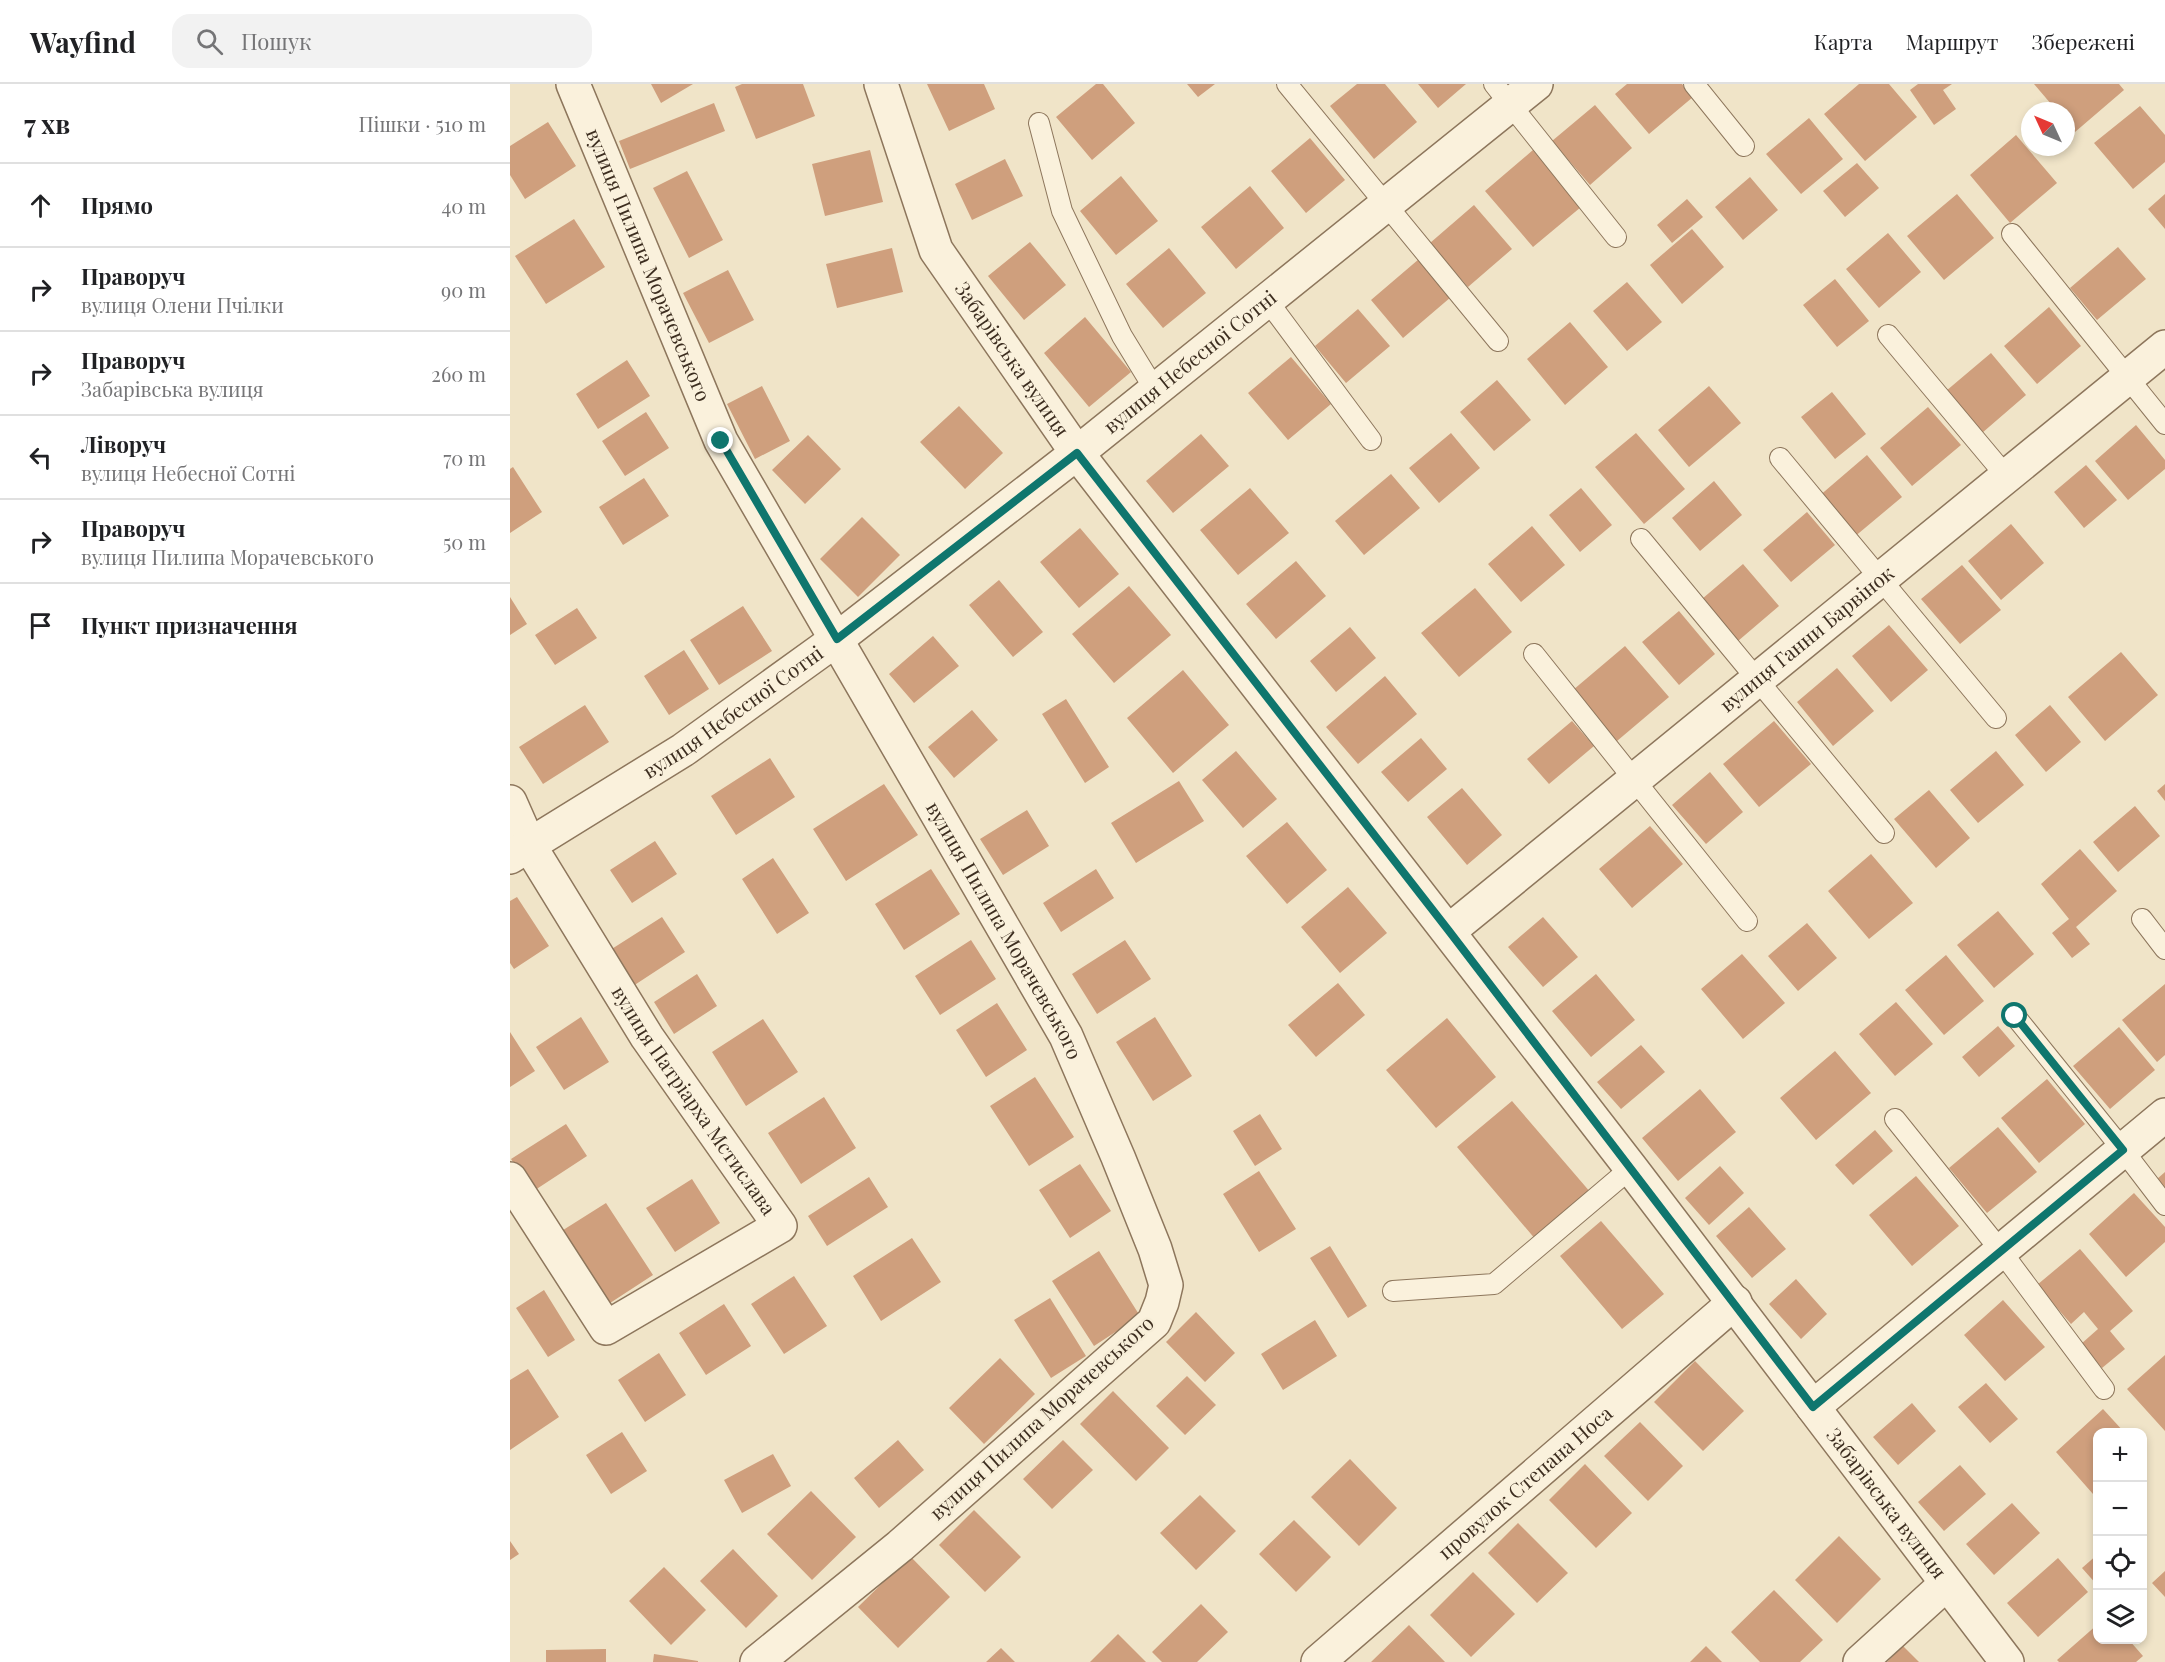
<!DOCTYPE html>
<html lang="uk">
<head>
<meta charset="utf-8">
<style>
	body { margin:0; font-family:"Playfair Display",serif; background:#f2f2f2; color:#202124 }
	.controls { position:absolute; right:18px; bottom:18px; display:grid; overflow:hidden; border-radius:12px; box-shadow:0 3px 9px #0003 }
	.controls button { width:54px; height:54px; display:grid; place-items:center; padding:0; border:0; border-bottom:2px solid #e0e0e0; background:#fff; color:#202124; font:30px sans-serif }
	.compass { position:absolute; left:1511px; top:18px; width:54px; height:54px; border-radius:50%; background:#fff; box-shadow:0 3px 9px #0003; rotate:314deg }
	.stop { position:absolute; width:18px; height:18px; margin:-14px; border:4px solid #0f766e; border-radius:50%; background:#fff }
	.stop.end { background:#0f766e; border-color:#fff; box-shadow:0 2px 6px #0008 }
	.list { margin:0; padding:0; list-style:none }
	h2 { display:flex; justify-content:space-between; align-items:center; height:78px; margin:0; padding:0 24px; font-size:26px }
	h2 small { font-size:20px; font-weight:400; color:#757577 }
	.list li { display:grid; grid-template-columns:39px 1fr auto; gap:18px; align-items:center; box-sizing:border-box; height:84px; padding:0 24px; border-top:2px solid #e0e0e0 }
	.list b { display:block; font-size:22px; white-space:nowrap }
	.list p { margin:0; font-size:20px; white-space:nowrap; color:#757577 }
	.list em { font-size:20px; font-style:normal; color:#757577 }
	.icon { flex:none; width:33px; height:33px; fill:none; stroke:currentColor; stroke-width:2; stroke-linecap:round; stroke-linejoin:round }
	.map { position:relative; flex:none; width:1655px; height:1578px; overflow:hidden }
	header { display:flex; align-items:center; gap:36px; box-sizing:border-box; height:84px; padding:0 30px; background:#fff; border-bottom:2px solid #e0e0e0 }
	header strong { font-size:28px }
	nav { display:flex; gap:33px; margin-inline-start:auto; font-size:21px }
	.search { width:420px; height:54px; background:#f2f2f2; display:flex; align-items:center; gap:15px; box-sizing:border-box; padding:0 21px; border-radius:18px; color:#757577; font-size:22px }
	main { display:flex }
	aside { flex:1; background:#fff }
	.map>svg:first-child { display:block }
	.building { fill:#cf9f7d }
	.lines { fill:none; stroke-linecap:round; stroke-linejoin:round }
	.lane-casing { stroke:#8d765c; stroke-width:22 }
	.street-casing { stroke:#8d765c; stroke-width:36 }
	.lane { stroke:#faf1dc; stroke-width:20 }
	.street { stroke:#faf1dc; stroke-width:33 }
	.route { stroke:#0f766e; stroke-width:8 }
	.labels { text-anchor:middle; stroke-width:5; stroke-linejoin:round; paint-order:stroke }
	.street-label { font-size:20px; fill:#3d2e20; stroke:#f7eed8 }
</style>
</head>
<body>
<header>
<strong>Wayfind</strong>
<div class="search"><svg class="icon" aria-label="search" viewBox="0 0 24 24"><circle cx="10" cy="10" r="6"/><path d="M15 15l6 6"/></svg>Пошук</div>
<nav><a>Карта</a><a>Маршрут</a><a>Збережені</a></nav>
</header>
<main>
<aside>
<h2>7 хв<small>Пішки · 510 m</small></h2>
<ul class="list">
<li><svg class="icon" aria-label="ahead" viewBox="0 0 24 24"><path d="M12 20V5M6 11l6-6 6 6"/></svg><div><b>Прямо</b></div><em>40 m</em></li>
<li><svg class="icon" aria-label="right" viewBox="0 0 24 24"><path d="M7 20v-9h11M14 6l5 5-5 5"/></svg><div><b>Праворуч</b><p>вулиця Олени Пчілки</p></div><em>90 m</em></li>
<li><svg class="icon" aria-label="right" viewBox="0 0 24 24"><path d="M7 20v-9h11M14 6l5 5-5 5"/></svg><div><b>Праворуч</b><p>Забарівська вулиця</p></div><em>260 m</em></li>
<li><svg class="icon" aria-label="left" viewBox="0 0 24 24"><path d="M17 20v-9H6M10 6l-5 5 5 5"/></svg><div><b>Ліворуч</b><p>вулиця Небесної Сотні</p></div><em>70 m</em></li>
<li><svg class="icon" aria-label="right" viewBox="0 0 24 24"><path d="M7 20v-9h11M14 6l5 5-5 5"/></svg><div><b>Праворуч</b><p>вулиця Пилипа Морачевського</p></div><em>50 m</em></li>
<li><svg class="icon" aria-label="arrive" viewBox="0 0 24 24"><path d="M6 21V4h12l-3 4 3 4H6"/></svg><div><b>Пункт призначення</b></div></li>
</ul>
</aside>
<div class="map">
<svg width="1655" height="1578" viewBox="0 0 1655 1578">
	<rect width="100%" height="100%" fill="#f0e4c8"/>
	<path class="building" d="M141,0H183L151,19Z
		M232,0H293L305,32L246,55L225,3Z
		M417,0H474L485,25L439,47Z
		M586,0H593L625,39L582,76L546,33Z
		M677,0H705L688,13Z
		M847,0H875L907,38L864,75L820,22Z
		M908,0H956L928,24Z
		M1117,0H1172L1183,13L1139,50L1105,10Z
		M1349,0H1379L1407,33L1355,77L1314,30Z
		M1408,0H1442L1433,6L1446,25L1424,41L1400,6Z
		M1524,0H1609L1614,6L1565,48L1556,37V27H1547Z
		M204,19L215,47L120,85L109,57Z
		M1085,21L1122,64L1080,101L1042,57Z
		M1630,22L1655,51V78L1623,105L1584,59Z
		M1299,34L1333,75L1291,110L1256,70Z
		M38,38L66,82L15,115L0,91V62Z
		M1506,51L1547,99L1500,139L1460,91Z
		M800,54L835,96L796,129L761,87Z
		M360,66L373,118L315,132L302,80Z
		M1023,66L1071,123L1023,163L975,107Z
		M495,75L513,112L462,136L445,100Z
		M1347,79L1369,104L1335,133L1313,107Z
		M177,87L213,156L179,174L143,104Z
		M611,92L648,137L606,171L570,127Z
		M1240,93L1268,126L1233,156L1205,123Z
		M740,102L774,144L726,185L691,143Z
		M1447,110L1484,154L1434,196L1397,152Z
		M1655,110V145L1638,125Z
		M1177,115L1193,133L1162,159L1147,141Z
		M964,121L1002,165L958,203L920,159Z
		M64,135L95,183L36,220L5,172Z
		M1182,145L1214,183L1172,220L1140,181Z
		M1378,149L1411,188L1369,224L1336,185Z
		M520,158L556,201L514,236L478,192Z
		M1608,163L1636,195L1587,236L1560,204Z
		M382,164L393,208L327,224L316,180Z
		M659,164L696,209L653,244L616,200Z
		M909,175L941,213L893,254L861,216Z
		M218,186L244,236L199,259L173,209Z
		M1325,195L1359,237L1327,263L1293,221Z
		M1117,198L1152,238L1117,267L1083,227Z
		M1539,223L1571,262L1527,300L1494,262Z
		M848,225L880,262L836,299L805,262Z
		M575,233L621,288L579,323L534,269Z
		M1060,238L1098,283L1055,321L1017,275Z
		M1481,269L1516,311L1472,349L1436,307Z
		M781,273L821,320L778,356L738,309Z
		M117,276L140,312L88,345L66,310Z
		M987,296L1021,336L984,367L950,328Z
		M252,302L280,357L245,375L217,320Z
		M1199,302L1231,339L1179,383L1148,346Z
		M1322,308L1356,350L1325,375L1291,333Z
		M449,322L493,369L455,405L410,358Z
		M1418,323L1451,361L1402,402L1370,364Z
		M136,328L159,364L115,392L92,357Z
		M1626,341L1655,376V385L1618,416L1585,377Z
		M941,349L970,384L929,419L899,384Z
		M1126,349L1175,405L1134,440L1085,383Z
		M691,350L719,382L663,429L636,397Z
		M298,351L331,385L295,420L262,386Z
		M1357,371L1392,413L1343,454L1308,413Z
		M1576,381L1607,416L1574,444L1544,408Z
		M3,383L32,428L0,449V385Z
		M881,390L910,424L854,471L825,437Z
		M134,394L159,432L113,461L89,423Z
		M1204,397L1232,431L1190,467L1162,434Z
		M740,404L779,449L728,491L690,446Z
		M1071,404L1102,441L1070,468L1039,431Z
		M1297,428L1325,461L1281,498L1253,466Z
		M352,433L390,471L348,513L310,475Z
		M1501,440L1534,479L1491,516L1458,477Z
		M1022,442L1055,481L1011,518L978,480Z
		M570,444L609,490L569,524L530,478Z
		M786,477L816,512L766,555L736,520Z
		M1233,480L1269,522L1228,557L1192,515Z
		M1452,481L1491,526L1450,560L1411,515Z
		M489,496L533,548L503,573L459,521Z
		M619,502L661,551L604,599L562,550Z
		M965,504L1002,548L949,593L911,549Z
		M0,513L17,540L0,551Z
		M233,522L262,567L209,601L180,556Z
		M67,524L87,554L45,581L25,551Z
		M1169,527L1205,570L1169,601L1132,558Z
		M1379,541L1418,586L1381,618L1342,572Z
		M840,543L866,574L826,608L800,577Z
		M423,552L449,582L404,619L379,590Z
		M1115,562L1159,613L1107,657L1063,606Z
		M174,566L199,605L159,631L134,592Z
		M1611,568L1648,611L1595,657L1558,613Z
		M1327,584L1364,627L1323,662L1287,618Z
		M673,586L719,641L663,689L617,634Z
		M875,592L907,630L848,680L816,643Z
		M556,615L599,683L575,699L532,630Z
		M75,621L99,658L33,700L9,663Z
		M1540,621L1571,658L1536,688L1505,651Z
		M462,626L488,656L444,694L418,663Z
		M1062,637L1084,662L1039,700L1017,675Z
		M1264,637L1301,680L1249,723L1213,680Z
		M911,654L937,685L898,718L871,688Z
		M726,667L767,715L733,744L692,696Z
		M1486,667L1514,701L1468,739L1440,706Z
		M260,674L285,713L226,751L201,712Z
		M1200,688L1233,728L1196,760L1162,721Z
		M669,697L694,737L626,779L601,739Z
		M374,700L408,751L336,797L303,745Z
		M1655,700V717L1647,707Z
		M952,704L992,751L957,781L917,733Z
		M1419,706L1460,754L1426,784L1384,735Z
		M1625,722L1650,752L1608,788L1583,758Z
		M517,726L539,762L493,791L470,755Z
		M777,738L817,786L777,820L736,772Z
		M1140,742L1173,780L1122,824L1089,785Z
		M145,757L167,790L122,819L100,786Z
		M1570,765L1607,807L1566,843L1580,860L1562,874L1542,849L1559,835L1531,800Z
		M1361,770L1403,819L1359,855L1318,807Z
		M263,774L299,829L267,850L232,795Z
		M421,785L450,830L394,866L365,820Z
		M586,785L604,814L551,848L533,819Z
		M838,803L877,849L830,889L791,843Z
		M7,813L39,862L4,885L0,879V817Z
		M1488,827L1524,870L1484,904L1447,861Z
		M152,833L175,868L120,904L97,868Z
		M1033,833L1068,873L1033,903L998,863Z
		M1297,839L1327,874L1288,907L1258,872Z
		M461,856L486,895L430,931L405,892Z
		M615,856L641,895L587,930L562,890Z
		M1232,870L1275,919L1233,955L1191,905Z
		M1436,871L1474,917L1434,951L1395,906Z
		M187,890L207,922L164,950L144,918Z
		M1086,890L1125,936L1081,973L1042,927Z
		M828,899L855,931L806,973L778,941Z
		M1655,900V971L1647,978L1612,936Z
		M1386,918L1423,960L1385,992L1349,950Z
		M487,919L517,966L476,993L446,946Z
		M71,933L99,978L54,1006L26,963Z
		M645,933L682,992L643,1017L606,958Z
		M937,934L986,993L926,1044L876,986Z
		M253,935L288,988L236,1022L202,968Z
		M1488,942L1505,962L1469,993L1452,973Z
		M1609,943L1645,986L1600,1025L1563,982Z
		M0,948L25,987L0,1003Z
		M1131,961L1155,988L1111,1025L1087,998Z
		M1325,967L1361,1009L1306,1056L1270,1014Z
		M525,993L564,1053L519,1082L480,1022Z
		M1537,995L1575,1040L1529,1079L1491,1034Z
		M1190,1005L1226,1048L1168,1097L1132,1054Z
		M314,1013L346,1064L291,1100L258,1049Z
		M1002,1017L1081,1109L1026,1156L947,1063Z
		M750,1030L772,1065L745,1082L723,1047Z
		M56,1040L77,1072L22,1108L1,1075Z
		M1488,1043L1527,1088L1477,1129L1439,1084Z
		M1365,1046L1383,1067L1343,1101L1325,1081Z
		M570,1080L601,1127L560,1154L529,1106Z
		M1210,1082L1234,1109L1199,1141L1175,1114Z
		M749,1087L786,1145L749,1168L713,1110Z
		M1655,1088V1104L1647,1095Z
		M1406,1092L1449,1142L1402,1182L1359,1131Z
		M359,1093L378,1123L317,1162L298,1132Z
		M182,1095L210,1139L165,1168L136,1124Z
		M1624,1109L1655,1143V1158L1616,1193L1579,1150Z
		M96,1119L143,1191L97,1221L50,1148Z
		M1239,1123L1276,1165L1242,1194L1206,1152Z
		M1091,1137L1154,1210L1112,1245L1050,1172Z
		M402,1154L431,1198L371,1237L343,1192Z
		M820,1162L857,1222L838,1234L800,1174Z
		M1570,1165L1623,1227L1600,1247L1615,1265L1592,1284L1571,1260L1588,1245L1574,1228L1561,1240L1527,1201Z
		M589,1167L630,1232L584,1262L542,1197Z
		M284,1192L317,1242L274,1270L241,1220Z
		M1286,1195L1317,1230L1291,1255L1259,1220Z
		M34,1206L65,1256L38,1273L6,1224Z
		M540,1214L576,1272L541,1294L504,1236Z
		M1493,1216L1535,1263L1495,1297L1454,1251Z
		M214,1220L241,1262L196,1291L169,1249Z
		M686,1228L725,1269L695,1298L656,1258Z
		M805,1236L827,1272L773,1306L751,1270Z
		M149,1269L176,1311L135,1338L108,1296Z
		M1655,1271V1347L1617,1305Z
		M490,1274L525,1310L474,1360L439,1324Z
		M1185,1277L1234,1327L1193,1367L1144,1318Z
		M18,1285L49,1333L0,1366V1296Z
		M677,1292L706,1321L675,1351L646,1322Z
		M1476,1299L1508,1335L1480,1359L1448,1323Z
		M603,1307L659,1364L626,1397L570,1340Z
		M1402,1319L1426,1347L1388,1381L1363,1353Z
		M1593,1325L1614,1348H1588V1406L1583,1410L1546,1368Z
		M1130,1338L1173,1382L1138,1417L1094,1372Z
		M112,1348L137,1387L101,1410L76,1371Z
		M388,1356L414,1386L369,1424L344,1394Z
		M553,1356L583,1386L542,1425L513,1395Z
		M263,1370L281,1402L232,1429L214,1396Z
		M840,1375L887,1424L849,1462L801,1413Z
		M1075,1380L1122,1429L1086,1464L1039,1416Z
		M1450,1381L1476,1410L1434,1447L1408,1418Z
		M301,1407L346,1453L302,1496L257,1450Z
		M690,1411L726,1447L686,1486L650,1449Z
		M1502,1419L1530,1449L1484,1491L1456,1460Z
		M464,1426L511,1473L475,1508L429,1461Z
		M784,1436L821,1473L786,1508L749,1470Z
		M1008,1439L1058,1489L1027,1519L978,1469Z
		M1329,1452L1371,1495L1327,1539L1285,1496Z
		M0,1457L9,1470L0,1476Z
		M223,1465L268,1512L236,1544L190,1497Z
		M1588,1470V1502L1572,1484Z
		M400,1472L440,1513L388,1564L348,1523Z
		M1548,1474L1578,1508L1528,1553L1497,1519Z
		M154,1483L196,1526L161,1561L119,1517Z
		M1655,1487V1513L1642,1499Z
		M963,1488L1005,1530L961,1573L920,1531Z
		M1264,1506L1313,1556L1290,1578H1250L1221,1548Z
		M691,1520L718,1548L687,1578H652L642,1568Z
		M1588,1540V1556H1619L1633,1572L1626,1578H1549L1547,1576Z
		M899,1541L935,1578H861Z
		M608,1550L636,1578H580Z
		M1196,1562L1212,1578H1180Z
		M1393,1562L1409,1578H1377Z
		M491,1564L505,1578H476Z
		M96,1565V1578H36V1566Z
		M144,1570L188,1577V1578H143Z"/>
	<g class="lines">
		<g class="lane-casing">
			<path id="lane" d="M777,0L988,257
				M984,0L1106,153
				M1184,0L1234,62
				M529,39L552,127L612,252L645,306
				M1502,150L1655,340
				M757,216L861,356
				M1378,251L1496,392
				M1270,374L1486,634
				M1131,455L1374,749
				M1024,570L1237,837
				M1632,835L1655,865
				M1505,932L1613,1066L1655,1121
				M1385,1035L1491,1167L1594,1305
				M883,1207L984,1200L1121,1084"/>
		</g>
		<g class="street-casing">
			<g id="street">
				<path id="s1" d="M63,0L211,357L556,952L608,1073L645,1165L656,1201L652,1218L644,1238L390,1462L247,1578"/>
				<path id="s2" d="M371,0L426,166L567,369L1121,1084L1497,1578"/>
				<path id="s3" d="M0,718L19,761L137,953L270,1142L96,1244L0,1095"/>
				<path id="s4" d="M0,773L173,666L327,555L567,369L1026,0"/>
				<path id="s5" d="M939,847L1655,263"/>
				<path d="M1303,1323L1655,1031"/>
				<path id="s6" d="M808,1578L1225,1218"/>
				<path d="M1350,1578L1436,1500"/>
			</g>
		</g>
		<use href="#lane" class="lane"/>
		<use href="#street" class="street"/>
	</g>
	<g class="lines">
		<path class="route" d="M211,357L327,555L567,369L939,847L1303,1323L1613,1066L1505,932"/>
	</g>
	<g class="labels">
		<g class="street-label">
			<text dy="7" stroke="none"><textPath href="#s1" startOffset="196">вулиця Пилипа Морачевського</textPath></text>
			<text dy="7" stroke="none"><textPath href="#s2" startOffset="308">Забарівська вулиця</textPath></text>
			<text dy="7" stroke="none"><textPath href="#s4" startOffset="842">вулиця Небесної Сотні</textPath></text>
			<text dy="7" stroke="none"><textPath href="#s5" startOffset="462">вулиця Ганни Барвінок</textPath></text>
			<text dy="7" stroke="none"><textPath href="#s4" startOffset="266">вулиця Небесної Сотні</textPath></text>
			<text dy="7" stroke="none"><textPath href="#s1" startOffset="952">вулиця Пилипа Морачевського</textPath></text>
			<text dy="7" stroke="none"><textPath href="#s3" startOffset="351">вулиця Патріарха Мстислава</textPath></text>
			<text transform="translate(532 1334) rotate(-42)" y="7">вулиця Пилипа Морачевського</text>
			<text dy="7" stroke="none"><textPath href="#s6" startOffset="274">провулок Степана Носа</textPath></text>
			<text dy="7" stroke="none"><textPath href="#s2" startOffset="1748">Забарівська вулиця</textPath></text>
		</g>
	</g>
</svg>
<div class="controls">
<button>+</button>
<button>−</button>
<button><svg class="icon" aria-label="locate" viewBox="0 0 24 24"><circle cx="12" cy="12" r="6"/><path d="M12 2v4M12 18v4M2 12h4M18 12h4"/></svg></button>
<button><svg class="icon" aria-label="layers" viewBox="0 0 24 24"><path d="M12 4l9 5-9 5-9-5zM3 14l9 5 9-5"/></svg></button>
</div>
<svg class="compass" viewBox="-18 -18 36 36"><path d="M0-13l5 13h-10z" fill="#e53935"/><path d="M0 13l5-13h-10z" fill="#757577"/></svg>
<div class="stop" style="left:1505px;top:932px"></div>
<div class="stop end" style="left:211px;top:357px"></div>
</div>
</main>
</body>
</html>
